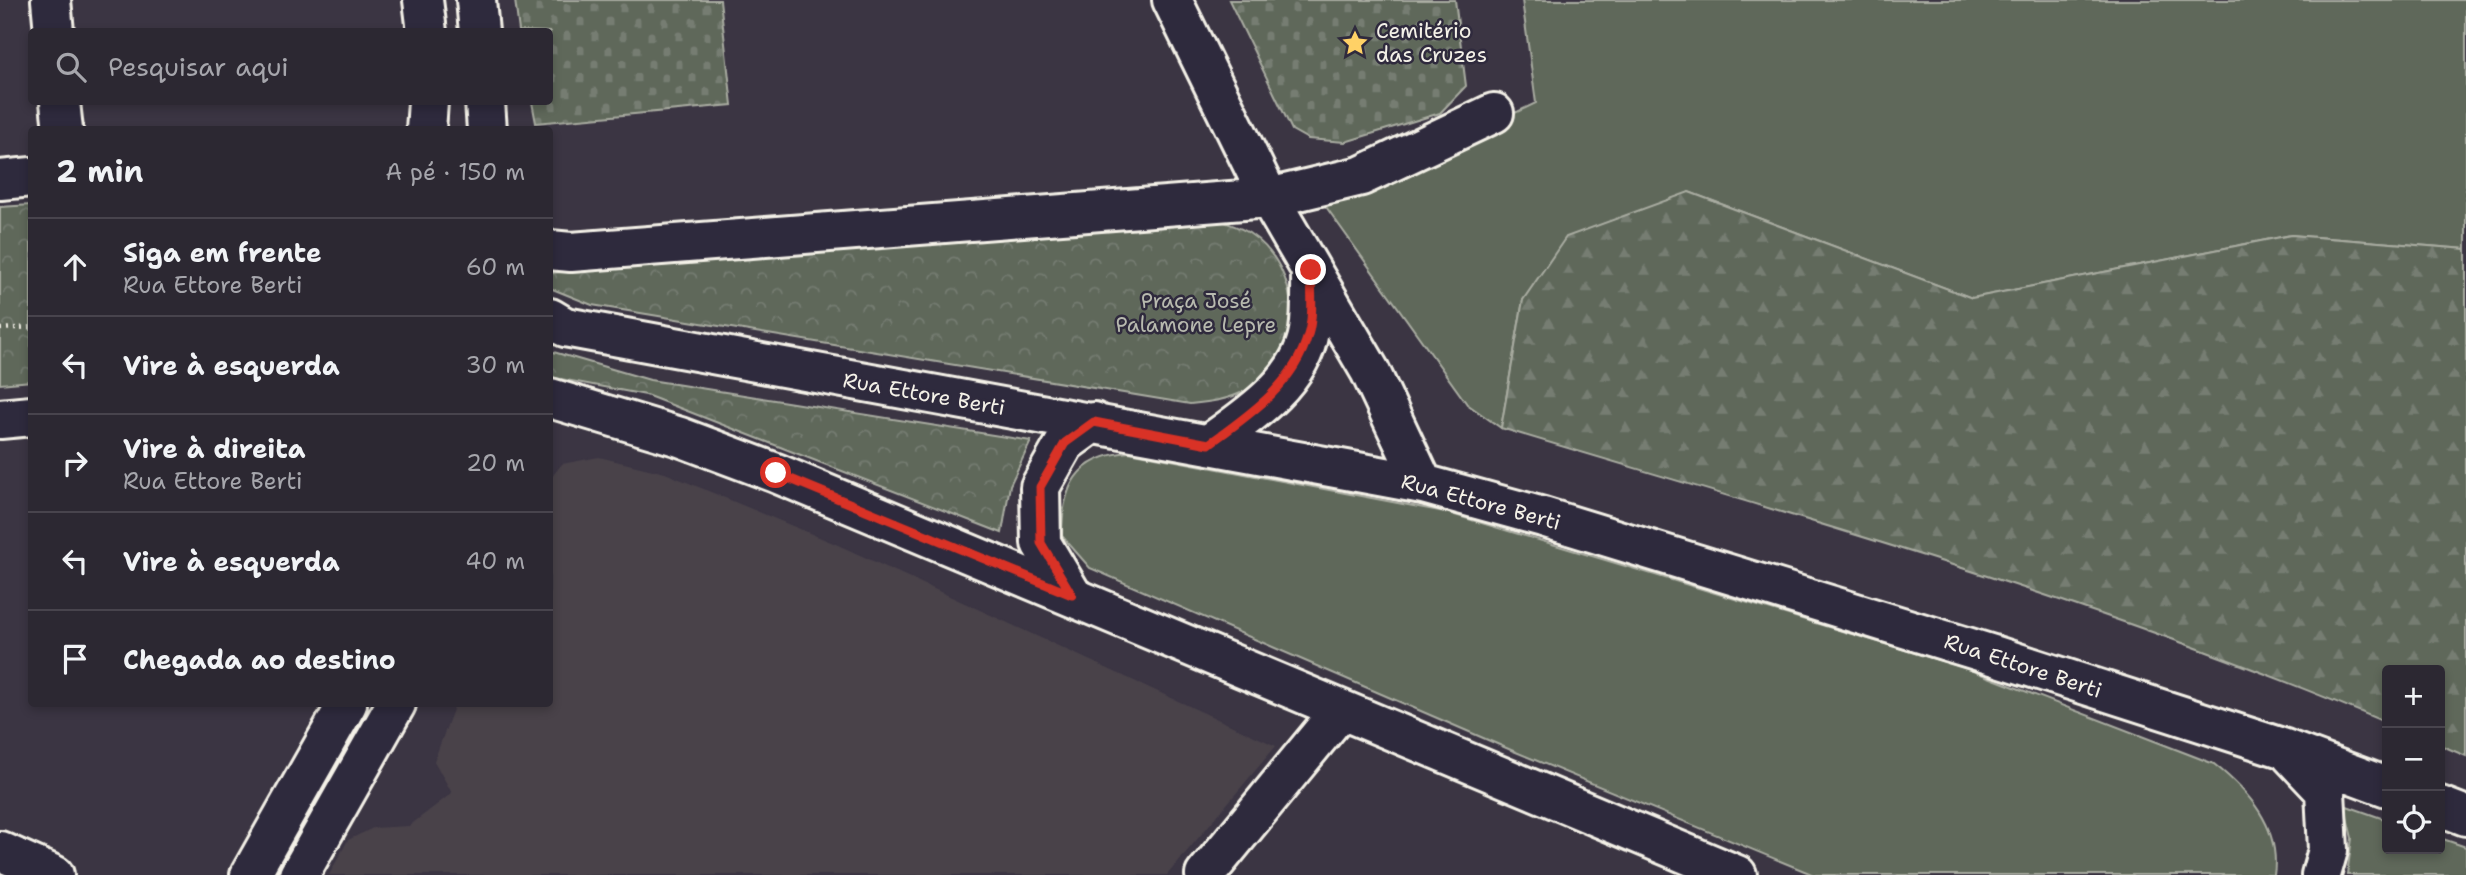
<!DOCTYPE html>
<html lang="pt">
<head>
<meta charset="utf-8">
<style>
	body { margin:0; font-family:"Shantell Sans",sans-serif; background:#38343e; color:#f1f3f6 }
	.controls { position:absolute; right:21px; bottom:21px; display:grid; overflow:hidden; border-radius:7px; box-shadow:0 4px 10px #0003 }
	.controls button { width:63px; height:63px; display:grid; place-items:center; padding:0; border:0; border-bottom:2px solid #48444d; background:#2c2832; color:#f1f3f6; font:35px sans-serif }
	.stop { position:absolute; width:21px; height:21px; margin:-16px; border:5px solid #d93025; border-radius:50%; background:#fff }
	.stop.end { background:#d93025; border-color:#fff; box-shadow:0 2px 7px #0008 }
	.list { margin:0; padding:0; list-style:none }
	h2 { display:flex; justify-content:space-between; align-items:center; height:91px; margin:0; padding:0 28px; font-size:30px }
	h2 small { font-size:23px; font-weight:400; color:#a6a6ac }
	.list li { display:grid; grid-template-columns:46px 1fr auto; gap:21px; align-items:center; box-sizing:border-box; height:98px; padding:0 28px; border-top:2px solid #48444d }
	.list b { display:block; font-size:26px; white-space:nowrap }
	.list p { margin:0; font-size:23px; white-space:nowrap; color:#a6a6ac }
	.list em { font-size:23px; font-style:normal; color:#a6a6ac }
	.icon { flex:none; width:38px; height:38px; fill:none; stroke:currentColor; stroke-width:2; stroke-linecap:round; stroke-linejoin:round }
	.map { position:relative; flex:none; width:2466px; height:875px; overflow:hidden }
	.search { position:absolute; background:#2c2832; box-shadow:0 4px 10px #0003; left:28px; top:28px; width:525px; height:77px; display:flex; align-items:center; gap:18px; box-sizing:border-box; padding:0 24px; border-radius:7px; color:#a6a6ac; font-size:26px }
	.panel { position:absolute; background:#2c2832; box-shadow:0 4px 10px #0003; left:28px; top:126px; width:525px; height:581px; border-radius:7px }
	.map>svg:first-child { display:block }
	.built { fill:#49424a }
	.green { fill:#5e675a; stroke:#a9aca1; stroke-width:2 }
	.forest { fill:url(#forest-firs); stroke:#a9aca1; stroke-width:2 }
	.cemetery { fill:url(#cemetery-stones); stroke:#a9aca1; stroke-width:2 }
	.park { fill:url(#park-crowns); stroke:#a9aca1; stroke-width:2 }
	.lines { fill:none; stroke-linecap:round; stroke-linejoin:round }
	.minor-casing { stroke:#f4f1e8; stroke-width:44 }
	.path { stroke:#f4f1e8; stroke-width:4.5; stroke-dasharray:2 5; stroke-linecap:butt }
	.minor { stroke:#2f2a3d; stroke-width:38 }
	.route { stroke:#d93025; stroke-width:9 }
	.labels { text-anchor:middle; stroke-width:5; stroke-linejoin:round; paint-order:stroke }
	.poi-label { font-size:21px; fill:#f4f1e8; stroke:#2f2a3d; text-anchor:start }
	.park-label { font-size:21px; fill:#b8baaf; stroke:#2f2a3d }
	.street-label { font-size:21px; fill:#f4f1e8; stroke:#2f2a3d }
</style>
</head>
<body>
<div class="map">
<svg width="2466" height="875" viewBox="0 0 2466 875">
	<defs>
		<pattern id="forest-firs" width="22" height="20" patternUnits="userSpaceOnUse" patternTransform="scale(1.75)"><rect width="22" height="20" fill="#5e675a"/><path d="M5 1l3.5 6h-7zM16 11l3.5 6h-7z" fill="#767d72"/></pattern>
		<pattern id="cemetery-stones" width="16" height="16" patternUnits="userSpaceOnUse" patternTransform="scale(1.75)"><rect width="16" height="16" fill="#5e675a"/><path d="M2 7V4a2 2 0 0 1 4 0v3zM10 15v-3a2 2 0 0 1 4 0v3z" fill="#767d72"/></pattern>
		<pattern id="park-crowns" width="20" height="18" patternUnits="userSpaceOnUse" patternTransform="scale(1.75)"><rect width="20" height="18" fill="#5e675a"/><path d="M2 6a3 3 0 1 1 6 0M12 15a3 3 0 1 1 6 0" fill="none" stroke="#767d72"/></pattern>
	</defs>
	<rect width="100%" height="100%" fill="#3b3543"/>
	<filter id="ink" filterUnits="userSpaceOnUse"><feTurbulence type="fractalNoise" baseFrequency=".0143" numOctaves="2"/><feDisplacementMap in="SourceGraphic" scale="14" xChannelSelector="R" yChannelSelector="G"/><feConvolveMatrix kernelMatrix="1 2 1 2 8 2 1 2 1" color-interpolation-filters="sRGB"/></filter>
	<g filter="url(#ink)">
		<path class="built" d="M599,457L665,473L838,545L1276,746L1167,875H329L348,840L373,828L409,826L452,793L434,761L455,704H550V479L562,464Z"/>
		<path class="green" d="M1522,0H2466V249L2291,235L1972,298L1689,192L1523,300L1501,428L1467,404L1324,204L1536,103Z
			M1129,452L1445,512L1965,668L2214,764C2248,791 2281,827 2274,875H1814L1511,750L1090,568L1062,536C1062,486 1076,457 1129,452Z
			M2344,805L2387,820V849H2440V838L2466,847V875H2347L2352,838Z"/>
		<path class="forest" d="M1689,192L1972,298L2291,235L2466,249V756L2440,745V670H2387V723C2100,601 1799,518 1501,428L1523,300L1566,237Z"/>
		<path class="cemetery" d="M515,0H720L732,105L536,123L532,102H550V32L519,31Z
			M1229,0H1455L1466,86L1440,113L1345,142L1308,139L1292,130Z"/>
		<path class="park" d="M31,205V381L0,384V207Z
			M1219,220C1229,224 1240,227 1249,233C1303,268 1308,357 1247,390C1228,400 1211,402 1190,404L592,305L550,288V273Z
			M550,351L650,380L1031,441L1010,485L1002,533L646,395L550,377Z"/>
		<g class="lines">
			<g class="minor-casing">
				<path id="minor" d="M51,0L54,32
					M423,0L427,32
					M476,0L479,32
					M1172,0L1269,198L1370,371L1423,484
					M60,102L63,130
					M485,102L487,130
					M426,130L428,102
					M0,180L32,177
					M550,250L571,252L1269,198L1361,176L1494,113
					M550,318L565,327L1423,484L1543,517L1996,656L2285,749L2387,787
					M550,398L680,437L776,473L1737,875
					M0,419L32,416
					M1209,444C1247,417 1301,382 1309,331C1312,311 1311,290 1311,270
					M1072,595L1041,543L1040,487L1065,443L1094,422
					M2291,755L2325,791L2328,850L2321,875
					M2440,806L2466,816
					M0,851L54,875
					M250,875L347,704
					M299,875L396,704
					M1205,875L1340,711"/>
			</g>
			<path class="path" d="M0,329L32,327"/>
			<use href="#minor" class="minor"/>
		</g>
	</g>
	<g class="lines" filter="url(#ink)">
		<path class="route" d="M776,473L1072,595L1041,543L1040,487L1065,443L1094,422L1209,444C1249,415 1294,385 1308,335C1314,316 1311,290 1311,270"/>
	</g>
	<defs>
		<g id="sight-bare" transform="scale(2.1)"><path d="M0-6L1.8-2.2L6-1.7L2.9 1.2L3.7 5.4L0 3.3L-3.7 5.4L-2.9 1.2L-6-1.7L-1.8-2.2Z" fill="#ffd166" stroke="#2f2a3d" stroke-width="2.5" paint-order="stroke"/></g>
	</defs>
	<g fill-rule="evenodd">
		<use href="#sight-bare" x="1355" y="43"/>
	</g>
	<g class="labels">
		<g class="poi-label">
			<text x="1376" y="38">Cemitério<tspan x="1376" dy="24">das Cruzes</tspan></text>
		</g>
		<g class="park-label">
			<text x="1196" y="308">Praça José<tspan x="1196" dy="24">Palamone Lepre</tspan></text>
		</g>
		<g class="street-label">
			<text transform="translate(924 394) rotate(10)" y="7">Rua Ettore Berti</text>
			<text transform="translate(1481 502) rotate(15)" y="7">Rua Ettore Berti</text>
			<text transform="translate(2023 666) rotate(18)" y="7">Rua Ettore Berti</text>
		</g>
	</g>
</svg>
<div class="controls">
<button>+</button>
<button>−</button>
<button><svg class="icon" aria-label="locate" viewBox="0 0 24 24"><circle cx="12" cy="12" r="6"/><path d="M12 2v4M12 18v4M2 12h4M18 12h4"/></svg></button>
</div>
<div class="stop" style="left:776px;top:473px"></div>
<div class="stop end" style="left:1311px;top:270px"></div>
<div class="search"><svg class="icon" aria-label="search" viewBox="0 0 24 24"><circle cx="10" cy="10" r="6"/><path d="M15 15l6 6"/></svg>Pesquisar aqui</div>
<section class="panel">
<h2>2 min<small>A pé · 150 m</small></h2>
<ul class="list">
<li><svg class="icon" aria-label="ahead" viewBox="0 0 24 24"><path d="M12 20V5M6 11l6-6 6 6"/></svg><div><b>Siga em frente</b><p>Rua Ettore Berti</p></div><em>60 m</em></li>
<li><svg class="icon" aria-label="left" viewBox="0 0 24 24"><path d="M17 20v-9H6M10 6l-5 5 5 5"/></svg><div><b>Vire à esquerda</b></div><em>30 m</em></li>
<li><svg class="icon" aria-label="right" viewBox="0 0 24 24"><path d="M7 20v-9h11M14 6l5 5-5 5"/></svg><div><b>Vire à direita</b><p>Rua Ettore Berti</p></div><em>20 m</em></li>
<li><svg class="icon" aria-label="left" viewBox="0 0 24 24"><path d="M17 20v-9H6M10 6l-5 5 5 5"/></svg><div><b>Vire à esquerda</b></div><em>40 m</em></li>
<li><svg class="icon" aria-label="arrive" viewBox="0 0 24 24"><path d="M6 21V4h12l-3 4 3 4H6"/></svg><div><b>Chegada ao destino</b></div></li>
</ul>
</section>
</div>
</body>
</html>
